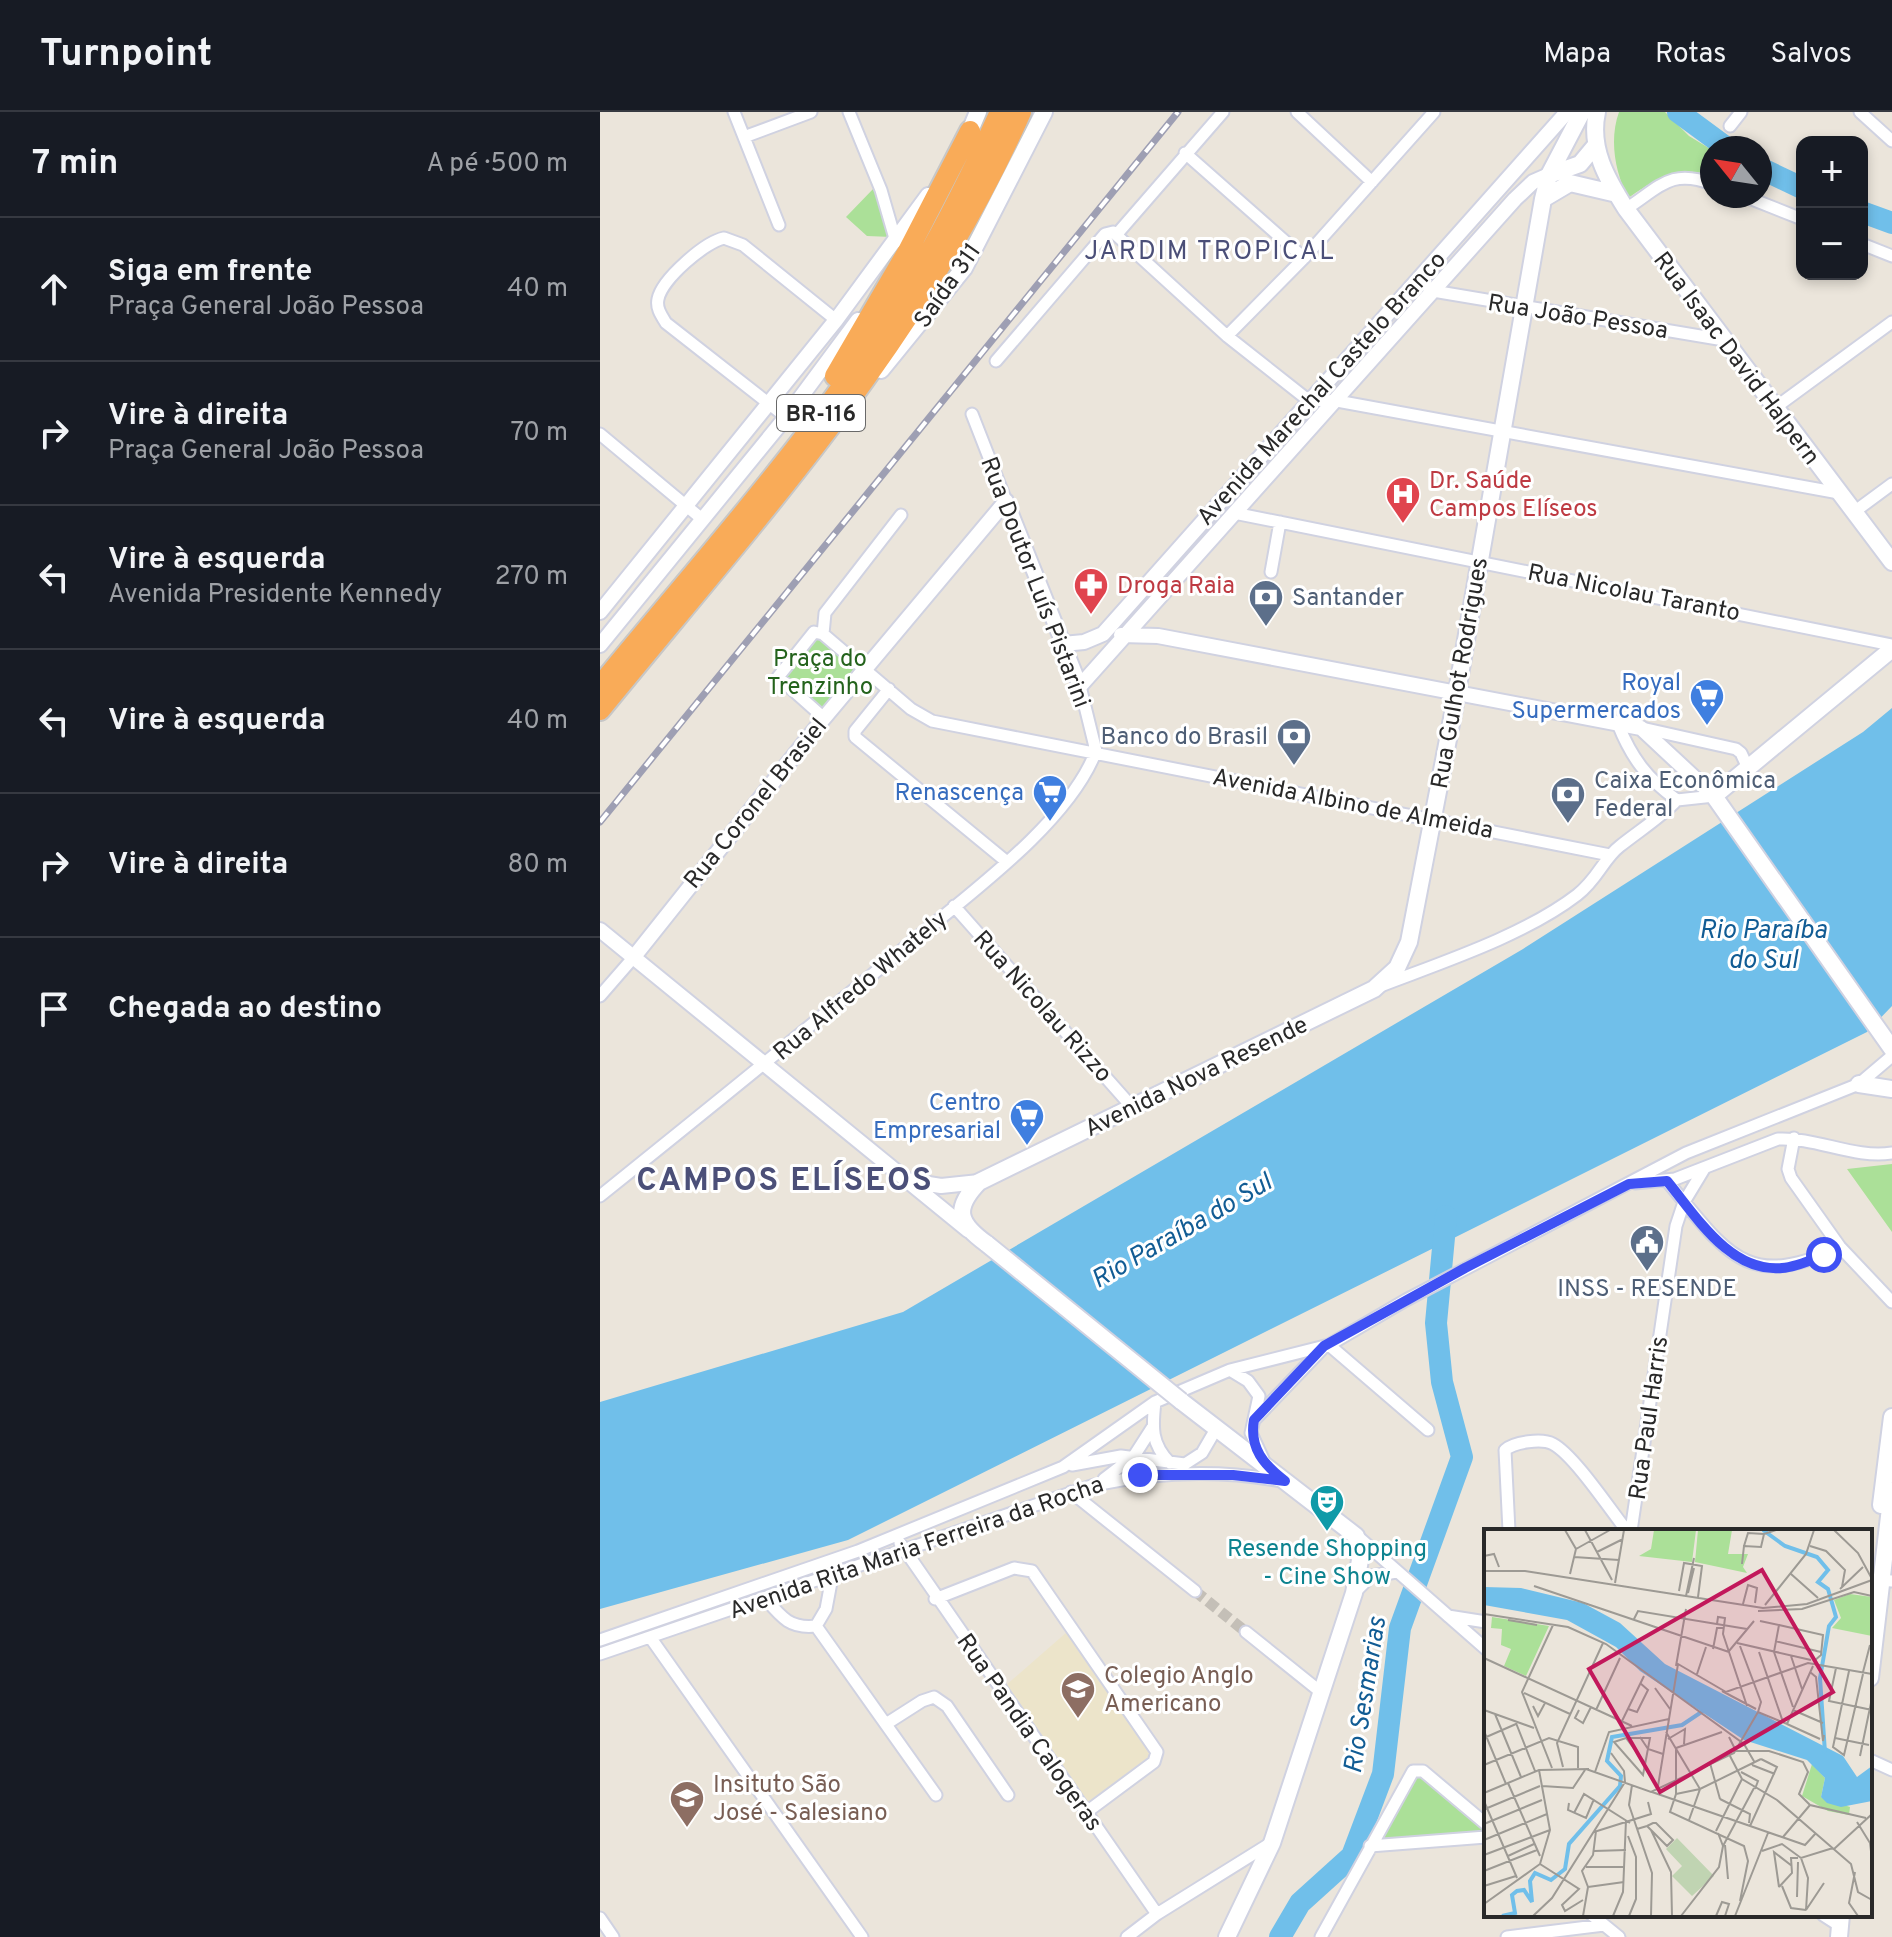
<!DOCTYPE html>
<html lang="pt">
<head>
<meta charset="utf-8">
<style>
	body { margin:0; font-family:Overpass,sans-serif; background:#20242c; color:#f1f3f6 }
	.controls { position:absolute; right:24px; top:24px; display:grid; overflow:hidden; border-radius:16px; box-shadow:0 4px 12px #0003 }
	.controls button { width:72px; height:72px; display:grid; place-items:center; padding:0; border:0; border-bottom:2px solid #363941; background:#171b24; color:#f1f3f6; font:40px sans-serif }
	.compass { position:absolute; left:1100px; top:24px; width:72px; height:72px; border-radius:50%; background:#171b24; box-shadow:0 4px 12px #0003; rotate:300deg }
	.stop { position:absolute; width:24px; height:24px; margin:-18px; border:6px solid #3f51f4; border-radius:50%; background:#fff }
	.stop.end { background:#3f51f4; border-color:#fff; box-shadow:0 2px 8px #0008 }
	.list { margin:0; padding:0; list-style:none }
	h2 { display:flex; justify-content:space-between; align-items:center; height:104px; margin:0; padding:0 32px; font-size:34px }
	h2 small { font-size:26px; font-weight:400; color:#9ea1a6 }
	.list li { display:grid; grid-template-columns:52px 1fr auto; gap:24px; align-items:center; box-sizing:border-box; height:144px; padding:0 32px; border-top:2px solid #363941 }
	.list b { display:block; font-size:30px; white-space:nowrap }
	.list p { margin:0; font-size:26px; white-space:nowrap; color:#9ea1a6 }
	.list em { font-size:26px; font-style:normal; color:#9ea1a6 }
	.icon { flex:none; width:44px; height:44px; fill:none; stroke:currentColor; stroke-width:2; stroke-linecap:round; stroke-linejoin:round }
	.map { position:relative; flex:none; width:1292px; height:1825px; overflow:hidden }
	header { display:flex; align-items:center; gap:48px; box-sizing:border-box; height:112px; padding:0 40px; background:#171b24; border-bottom:2px solid #363941 }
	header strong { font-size:38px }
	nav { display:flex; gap:44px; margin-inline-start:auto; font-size:28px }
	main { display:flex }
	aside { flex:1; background:#171b24 }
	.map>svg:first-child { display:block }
	.education { fill:#ece4ca }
	.green { fill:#abe098 }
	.water { fill:#70bfea }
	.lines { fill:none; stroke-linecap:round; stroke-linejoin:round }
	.river { stroke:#70bfea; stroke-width:22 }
	.minor-tunnel { stroke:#c4bfb7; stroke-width:11; stroke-dasharray:11 5.5; stroke-linecap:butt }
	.minor-casing { stroke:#d0d2e1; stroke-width:15 }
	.tertiary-casing { stroke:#d0d2e1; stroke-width:18 }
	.secondary-casing { stroke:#d0d2e1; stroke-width:20 }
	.motorway-casing { stroke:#c7c7c7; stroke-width:24 }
	.minor { stroke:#fff; stroke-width:11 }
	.tertiary { stroke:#fff; stroke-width:14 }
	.secondary { stroke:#fff; stroke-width:16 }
	.motorway { stroke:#f9ab58; stroke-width:20 }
	.rail-casing { stroke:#9e9fb3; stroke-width:7 }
	.rail { stroke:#fff; stroke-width:4; stroke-dasharray:12; stroke-linecap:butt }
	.secondary-bridge-casing { stroke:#d0d2e1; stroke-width:20; stroke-linecap:butt }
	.secondary-bridge { stroke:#fff; stroke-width:16 }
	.route { stroke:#3f51f4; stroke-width:10 }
	.labels { text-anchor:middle; stroke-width:6; stroke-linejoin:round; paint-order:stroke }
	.shield { fill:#fff; stroke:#696969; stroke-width:2 }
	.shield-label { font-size:22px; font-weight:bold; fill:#292929 }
	.street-label { font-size:24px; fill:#292929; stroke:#fff }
	.health-label { font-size:24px; fill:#be3a42; stroke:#fff; text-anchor:start }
	.service-label { font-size:24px; fill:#4e5e75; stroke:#fff; text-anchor:start }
	.park-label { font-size:24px; fill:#24631c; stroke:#fff }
	.shop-label { font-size:24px; fill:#366cbe; stroke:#fff; text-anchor:end }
	.culture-label { font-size:24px; fill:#0d838f; stroke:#fff }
	.education-label { font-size:24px; fill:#785e54; stroke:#fff; text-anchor:start }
	.neighbourhood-label { font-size:26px; letter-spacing:2px; fill:#4b4f78; stroke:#fff }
	.water-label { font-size:26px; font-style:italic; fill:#115c94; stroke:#fff }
	.district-label { font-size:32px; font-weight:bold; letter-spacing:2px; fill:#4b4f78; stroke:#fff }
	.inset-river { fill:none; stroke:#70bfea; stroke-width:4 }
	.inset-road { fill:none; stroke:#9d9a94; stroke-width:2 }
	.view { fill:#c2185b; fill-opacity:0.15; stroke:#c2185b; stroke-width:4 }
	.inset-edge { fill:none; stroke:#292929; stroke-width:4 }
</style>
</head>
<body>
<header>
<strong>Turnpoint</strong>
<nav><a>Mapa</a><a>Rotas</a><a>Salvos</a></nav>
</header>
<main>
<aside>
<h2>7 min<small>A pé · 500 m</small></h2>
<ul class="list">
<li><svg class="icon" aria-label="ahead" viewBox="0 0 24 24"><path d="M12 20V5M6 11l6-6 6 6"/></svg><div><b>Siga em frente</b><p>Praça General João Pessoa</p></div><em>40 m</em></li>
<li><svg class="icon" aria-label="right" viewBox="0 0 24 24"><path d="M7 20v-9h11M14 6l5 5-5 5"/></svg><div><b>Vire à direita</b><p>Praça General João Pessoa</p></div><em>70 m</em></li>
<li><svg class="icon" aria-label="left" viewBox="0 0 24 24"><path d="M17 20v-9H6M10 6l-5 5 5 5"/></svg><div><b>Vire à esquerda</b><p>Avenida Presidente Kennedy</p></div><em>270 m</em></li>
<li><svg class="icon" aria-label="left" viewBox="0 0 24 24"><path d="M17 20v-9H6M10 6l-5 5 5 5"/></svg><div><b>Vire à esquerda</b></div><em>40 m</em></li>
<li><svg class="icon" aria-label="right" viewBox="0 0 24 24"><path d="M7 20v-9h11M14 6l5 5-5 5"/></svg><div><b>Vire à direita</b></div><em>80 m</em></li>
<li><svg class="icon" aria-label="arrive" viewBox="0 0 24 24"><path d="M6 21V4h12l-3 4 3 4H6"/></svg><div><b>Chegada ao destino</b></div></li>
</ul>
</aside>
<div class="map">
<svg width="1292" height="1825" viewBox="0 0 1292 1825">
	<rect width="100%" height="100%" fill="#ebe5db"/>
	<path class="education" d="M467,1520L551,1643L488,1692L405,1574Z"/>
	<path class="green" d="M1019,0H1065L1089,24L1112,38V64C1078,52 1056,67 1028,86C1015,60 1009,28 1019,0Z
		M274,76L292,125L267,124L246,105Z
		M215,522L260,557L223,599L180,564Z
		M1292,1052V1120L1247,1057Z
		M816,1661L886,1719V1721L774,1731Z"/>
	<path class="water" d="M1292,596V894L1267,920L248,1428L0,1497V1290L303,1200L923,837L1263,620Z"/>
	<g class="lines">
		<path class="river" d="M1078,0L1127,36
			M1160,56L1202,76
			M1262,100L1292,111
			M680,1825L700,1791L752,1744L783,1662L800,1516L862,1345L842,1270L836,1211L846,1104"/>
		<path class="minor-tunnel" d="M595,1479L646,1520"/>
		<g class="minor-casing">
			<path id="minor" d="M134,0L179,113
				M249,0L281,78L296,130
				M697,0L772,70
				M1260,0L1292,29
				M1130,14L1141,0
				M144,25L211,0
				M585,41L704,146
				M1144,84L1202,107
				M1026,97C1060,75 1071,56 1112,72
				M517,122L623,0
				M1262,132L1292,144
				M818,167L833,179L1124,228
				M627,224L704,146L834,0
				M396,249L505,122L513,120L627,224L708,288L737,289L1239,381
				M1176,295L1292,210
				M372,302L406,389
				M186,305L66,211C61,203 56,196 58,187C62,167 105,130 124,126L143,133L236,208
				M0,322L102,407
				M1254,400L1292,372
				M634,401L1292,533
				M671,460L680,410
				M223,522L225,501L301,403
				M480,574L496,639
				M289,577L255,619V625L407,750
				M224,606L178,565L214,520L223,522L311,597L332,609L1010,743
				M1018,612C1031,645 1047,667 1077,688L1114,684
				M1042,616L1136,637L1141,641L1148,656
				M354,794L532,995
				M783,873C843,850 925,823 977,783C998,767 1003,747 1020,734C1040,718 1060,706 1077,688
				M0,884L33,846
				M1194,1026L1188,1057L1191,1066L1240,1135L1292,1190
				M1067,1069C1125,1138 1144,1181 1240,1135
				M1035,1071L1075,1067L1178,1027C1216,1025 1254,1047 1292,1041
				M0,1084C101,1003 202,921 302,838C362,787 468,713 496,639
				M729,1233L828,1318
				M630,1258L648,1269L659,1284L651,1321L663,1347
				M555,1290C552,1315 551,1332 570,1351
				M656,1306L724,1235
				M472,1353L521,1344L585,1352L602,1341L616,1317
				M504,1367L534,1344L552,1316
				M471,1380L595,1479
				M909,1419L905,1338C914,1330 942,1326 953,1332C974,1343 1011,1399 1027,1419
				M1031,1419L1076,1114L1084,1090L1104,1057
				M757,1424L886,1537
				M300,1431L557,1802
				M1270,1467L1292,1469
				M756,1479L771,1464L797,1460
				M165,1486C181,1505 190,1517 216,1514L226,1497L232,1465
				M335,1487L414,1456L432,1459L557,1640L554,1650L488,1699
				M848,1504L886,1510
				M216,1514L336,1683
				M646,1520L722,1581
				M50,1525L262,1825
				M0,1528L258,1439L463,1355L555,1290L630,1258L729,1233L806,1188L1086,1041L1259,972L1292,944
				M0,1542L494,1373C556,1360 619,1357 681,1369
				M286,1612L322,1589L334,1585L347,1594L408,1683
				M1270,1648L1292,1658
				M770,1734L886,1725
				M992,1803L1019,1825
				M1223,1803L1240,1814
				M0,1806L13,1825
				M527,1825L557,1802L671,1731
				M721,1825L813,1659H823L886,1712
				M907,1825L1004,1813"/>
		</g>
		<g class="tertiary-casing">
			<path id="tertiary" d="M0,500L236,208L328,83
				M521,523L558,524L1041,616L1114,684
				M463,532L484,530L503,522L967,0
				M0,533L186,305L258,208
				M0,818L368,1118
				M33,846L224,606L406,389L480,574L915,87L933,70L949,63
				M310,1069L341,1074L379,1070"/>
		</g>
		<g class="secondary-casing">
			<path id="secondary" d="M997,0C989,36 1007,67 1026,97L1292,450
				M370,19L378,0
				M949,63L980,52L995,34
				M943,87L970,71L1017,82
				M281,258L364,156L444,0
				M1292,537L1114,684L1292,937
				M1259,972L1292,977
				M387,1132C358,1111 353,1097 379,1070L774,877L797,856L809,830L855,591L943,87L949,63L982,0
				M581,1289L756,1424L760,1448L754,1481L672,1731L627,1825
				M1281,1393L1292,1305
				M1270,1566L1292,1379
				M1239,1825L1241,1803"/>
		</g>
		<g class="motorway-casing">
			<path id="motorway" d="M235,264L308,139L370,19
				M0,574C107,443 223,316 311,172C345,117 373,59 400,0
				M0,598C154,409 322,226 421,0"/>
		</g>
		<use href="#minor" class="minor"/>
		<use href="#tertiary" class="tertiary"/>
		<use href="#secondary" class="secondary"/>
		<use href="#motorway" class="motorway"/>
		<g class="rail-casing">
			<path id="rail" d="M0,710L578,0"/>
		</g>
		<use href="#rail" class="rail"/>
		<g class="secondary-bridge-casing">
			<path id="secondary-bridge" d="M387,1132L581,1289"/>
		</g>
		<use href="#secondary-bridge" class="secondary-bridge"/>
	</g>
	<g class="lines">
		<path class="route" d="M540,1363H633L685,1369C664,1353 649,1336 654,1308L724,1234L865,1156L1029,1072L1067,1069C1096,1104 1130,1161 1182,1156C1196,1155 1211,1148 1224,1143"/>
	</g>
	<defs>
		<g id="hospital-pin" transform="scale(1.8)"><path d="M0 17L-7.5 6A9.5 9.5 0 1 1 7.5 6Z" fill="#e0444e" stroke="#fff"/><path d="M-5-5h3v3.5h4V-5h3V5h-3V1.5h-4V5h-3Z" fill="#fff"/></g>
		<g id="pharmacy-pin" transform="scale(1.8)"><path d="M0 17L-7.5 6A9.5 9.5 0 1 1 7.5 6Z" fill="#e0444e" stroke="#fff"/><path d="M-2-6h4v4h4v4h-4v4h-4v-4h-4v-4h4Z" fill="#fff"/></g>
		<g id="bank-pin" transform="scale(1.8)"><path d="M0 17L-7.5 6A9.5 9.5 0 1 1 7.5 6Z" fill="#5c6f8a" stroke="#fff"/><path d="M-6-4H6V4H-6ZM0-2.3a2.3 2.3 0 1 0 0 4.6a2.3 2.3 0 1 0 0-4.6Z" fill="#fff"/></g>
		<g id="supermarket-pin" transform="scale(1.8)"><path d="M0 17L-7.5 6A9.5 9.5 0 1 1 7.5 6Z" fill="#3f7fe0" stroke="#fff"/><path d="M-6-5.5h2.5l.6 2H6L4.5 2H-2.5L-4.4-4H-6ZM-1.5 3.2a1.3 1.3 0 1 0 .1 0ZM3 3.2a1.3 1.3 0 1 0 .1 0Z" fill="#fff"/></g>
		<g id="civic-pin" transform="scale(1.8)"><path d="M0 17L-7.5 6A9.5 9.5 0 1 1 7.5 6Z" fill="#5c6f8a" stroke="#fff"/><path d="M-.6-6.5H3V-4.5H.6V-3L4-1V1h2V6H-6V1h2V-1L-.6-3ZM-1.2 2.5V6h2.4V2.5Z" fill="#fff"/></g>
		<g id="theatre-pin" transform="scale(1.8)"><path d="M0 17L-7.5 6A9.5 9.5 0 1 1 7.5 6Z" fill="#0f9aa8" stroke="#fff"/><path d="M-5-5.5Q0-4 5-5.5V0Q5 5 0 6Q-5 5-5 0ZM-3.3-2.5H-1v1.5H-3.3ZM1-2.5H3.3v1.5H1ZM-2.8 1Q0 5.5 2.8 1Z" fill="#fff"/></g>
		<g id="school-pin" transform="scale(1.8)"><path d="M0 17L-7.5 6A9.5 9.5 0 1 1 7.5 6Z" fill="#8d6e63" stroke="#fff"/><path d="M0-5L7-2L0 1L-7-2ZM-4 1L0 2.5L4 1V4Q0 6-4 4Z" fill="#fff"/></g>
	</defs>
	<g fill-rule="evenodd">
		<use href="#hospital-pin" x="803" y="382"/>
		<use href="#pharmacy-pin" x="491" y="473"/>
		<use href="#bank-pin" x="666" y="485"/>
		<use href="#supermarket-pin" x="1107" y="584"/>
		<use href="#bank-pin" x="694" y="624"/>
		<use href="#supermarket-pin" x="450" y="680"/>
		<use href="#bank-pin" x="968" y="682"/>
		<use href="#supermarket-pin" x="427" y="1004"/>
		<use href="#civic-pin" x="1047" y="1130"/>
		<use href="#theatre-pin" x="727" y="1390"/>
		<use href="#school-pin" x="478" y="1577"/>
		<use href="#school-pin" x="87" y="1686"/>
	</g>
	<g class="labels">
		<rect class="shield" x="177" y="283" width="88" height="36" rx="6"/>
		<g class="shield-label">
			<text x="221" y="309">BR-116</text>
		</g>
		<g class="street-label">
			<text transform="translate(347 173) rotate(-55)" y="8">Saída 311</text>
			<text transform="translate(978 204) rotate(9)" y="8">Rua João Pessoa</text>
			<text transform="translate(1137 246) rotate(53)" y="8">Rua Isaac David Halpern</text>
			<text transform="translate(721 276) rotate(-48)" y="8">Avenida Marechal Castelo Branco</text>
			<text transform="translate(436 470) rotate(69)" y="8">Rua Doutor Luís Pistarini</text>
			<text transform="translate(1034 480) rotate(11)" y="8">Rua Nicolau Taranto</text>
			<text transform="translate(859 561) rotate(-80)" y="8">Rua Gulhot Rodrigues</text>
			<text transform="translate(155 691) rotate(-51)" y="8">Rua Coronel Brasiel</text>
			<text transform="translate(753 691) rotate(11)" y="8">Avenida Albino de Almeida</text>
			<text transform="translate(260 873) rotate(-40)" y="8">Rua Alfredo Whately</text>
			<text transform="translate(443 894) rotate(48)" y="8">Rua Nicolau Rizzo</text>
			<text transform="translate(596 964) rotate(-26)" y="8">Avenida Nova Resende</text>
			<text transform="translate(1048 1306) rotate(-82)" y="8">Rua Paul Harris</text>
			<text transform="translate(316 1435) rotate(-19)" y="8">Avenida Rita Maria Ferreira da Rocha</text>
			<text transform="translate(430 1620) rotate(55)" y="8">Rua Pandia Calogeras</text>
		</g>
		<g class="health-label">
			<text x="829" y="376">Dr. Saúde<tspan x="829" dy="28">Campos Elíseos</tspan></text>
			<text x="517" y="481">Droga Raia</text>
		</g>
		<g class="service-label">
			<text x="692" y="493">Santander</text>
			<text x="668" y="632" text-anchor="end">Banco do Brasil</text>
			<text x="994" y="676">Caixa Econômica<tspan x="994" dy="28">Federal</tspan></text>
			<text x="1047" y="1184" text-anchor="middle">INSS - RESENDE</text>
		</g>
		<g class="park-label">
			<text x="220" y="554">Praça do<tspan x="220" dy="28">Trenzinho</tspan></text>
		</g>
		<g class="shop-label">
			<text x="1081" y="578">Royal<tspan x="1081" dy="28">Supermercados</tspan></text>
			<text x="424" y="688">Renascença</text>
			<text x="401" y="998">Centro<tspan x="401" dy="28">Empresarial</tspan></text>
		</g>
		<g class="culture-label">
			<text x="727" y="1444">Resende Shopping<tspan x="727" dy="28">- Cine Show</tspan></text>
		</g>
		<g class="education-label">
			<text x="504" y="1571">Colegio Anglo<tspan x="504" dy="28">Americano</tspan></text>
			<text x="113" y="1680">Insituto São<tspan x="113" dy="28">José - Salesiano</tspan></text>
		</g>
		<g class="neighbourhood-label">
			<text x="610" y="147">JARDIM TROPICAL</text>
		</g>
		<g class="water-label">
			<text x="1163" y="826">Rio Paraíba<tspan x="1163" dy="30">do Sul</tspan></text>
			<text transform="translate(581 1118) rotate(-30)" y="9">Rio Paraíba do Sul</text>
			<text transform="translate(764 1583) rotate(-81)" y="9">Rio Sesmarias</text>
		</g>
		<g class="district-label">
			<text x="185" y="1078">CAMPOS ELÍSEOS</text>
		</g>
	</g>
	<g transform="translate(884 1417)">
		<rect width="388" height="388" fill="#ebe5db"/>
		<path d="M170,1H212L208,33L155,27L167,20ZM214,1H248L244,25H264L259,38L263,44L211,33ZM366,65L388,68V107L348,99L357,89L350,71ZM8,88L65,97L42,147L20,137L27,120L17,116L18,100L7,99ZM328,235L341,249L337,268L366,278L365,286L344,282L318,267Z" fill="#abe098"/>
		<path d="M193,309L230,347L208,367L188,347L198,337L182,320Z" fill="#c0d4b2"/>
		<path d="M0,58L37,59L99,74L136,94L181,135L359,227L373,248L388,237V272L357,278L343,274L337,268L341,249L323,231L260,211L156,142L132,118L83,91L0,76Z" fill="#70bfea"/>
		<path class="inset-river" d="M279,1L301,17L333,28L344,41L334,53L344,60L352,88L345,97L336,149L341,224M18,387L31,384L28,366L33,362L40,361L48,373L46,352L51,344L67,351L81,340L85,315L136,257L137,247L123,232L128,208L198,196L219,182"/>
		<path class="inset-road" d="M81,1L92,20L86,45M101,1L128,51M350,1L374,24L388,50M260,17L264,4L280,5M326,17L342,22L361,41L358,58M92,20L126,1M113,23L139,10M0,27L10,25L15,38M90,28L135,31M258,35L260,17L277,18L280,5L292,1M0,42H41L279,79L323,75L388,51M307,45L334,69M131,54L140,1M50,57L245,123M356,60L379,38M195,62L200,34L218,37L214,68M204,64L210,39M202,67L210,29M259,75L264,56L273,59L271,74M281,76L322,25L330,1M274,82L318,80L370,63L388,67M0,85L84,98L122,115L260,215L271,234M150,90L154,82L263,100M24,91L53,96M276,92L295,96L290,123L309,178M233,95L234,88L241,89L239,105L263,177M295,96L339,106L337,126L330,132M291,112L337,123M253,114L327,131M256,117L277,173L274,183M229,120L233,99H239M245,122L270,92M275,123L299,193M307,127L318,160M0,129L148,197M192,137L202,80M352,139L345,172L388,181M365,142L349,218L360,226L379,145M326,143L332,148L339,212L340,206M379,143L386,116M213,145L222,118M171,159L186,180M238,162L272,180M40,164L86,185M49,177L54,187L61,174M144,180L153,183L164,161L156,154M0,181L50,199M95,181L91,189L99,194L107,178M112,181L136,129M309,181L339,194M11,185L37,248M138,192L160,147M32,194L51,242M303,195L336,210M0,202L22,255M182,203L216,260L205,291M238,203L192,219V265L186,283L260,317L264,332L256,372M156,208L164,220L179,225M245,208L252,222H285L319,233L324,243L315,265L326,276L382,289M0,209L32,195M142,209H166L159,246L130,213ZM142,209L161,234M351,209L385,216M184,210L201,200L200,215M246,227L258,250L293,271L367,335L374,363L388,371M376,227L388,169M226,234L236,270M0,236L65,209L94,218V239M268,236L291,245M79,238L73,214L119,114M68,239L38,163L69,96M102,240L167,263L250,224L274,183L303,195L329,137M111,243L125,203L185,190L194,135L242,163L324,134L388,145M257,243L274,252L271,260M24,254L56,327M148,256L145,276L168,344L167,387M58,257L89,259L101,241M174,257L185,190M168,263L321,316L332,304M0,264L55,241L105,240M192,265L216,260L277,230M236,270L266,285L265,294M0,272L33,349M85,274L84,281L102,289L110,270M1,280L56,257M90,284L100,265L146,294M373,293L386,314L388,331M0,295L58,271M266,297L293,238L277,230M153,300L163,297L169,294H172L189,311L183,317L163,297M167,301L187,343L188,387M232,302L258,250M110,303L167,285L164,273M144,307L152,328V370L145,387M299,308L326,276M0,311L63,285M241,316L244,350M239,317L270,259M350,320L388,285M110,322L142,321M278,322L298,315L317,329L349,319M0,326L66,301M24,327L50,315M317,329L324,349L322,381M56,335L95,360L78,376L81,382L99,371M102,338H141M0,342L53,321M371,343L365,374L374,387M0,357L32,347M298,357L307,379L322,381M104,358L140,353M295,358L290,323L308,337M295,358L308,344L307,329H314M313,368L314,333M0,375L56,335L66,301L55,241M322,381L340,354M49,387L68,369L141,253L140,242L127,224M99,387L104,358L98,342L109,326L112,302M129,387L139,363L142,291M197,387L235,338L239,317L234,304M232,387L238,373L245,375L241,387M251,387L284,304"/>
		<path class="view" d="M278,41L349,163L176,263L105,140Z"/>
		<rect width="388" height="388" class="inset-edge"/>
	</g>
</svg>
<div class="controls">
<button>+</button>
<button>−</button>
</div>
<svg class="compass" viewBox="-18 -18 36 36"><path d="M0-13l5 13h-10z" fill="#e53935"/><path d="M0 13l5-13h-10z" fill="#9ea1a6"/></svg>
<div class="stop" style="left:1224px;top:1143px"></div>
<div class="stop end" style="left:540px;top:1363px"></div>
</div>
</main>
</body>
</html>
